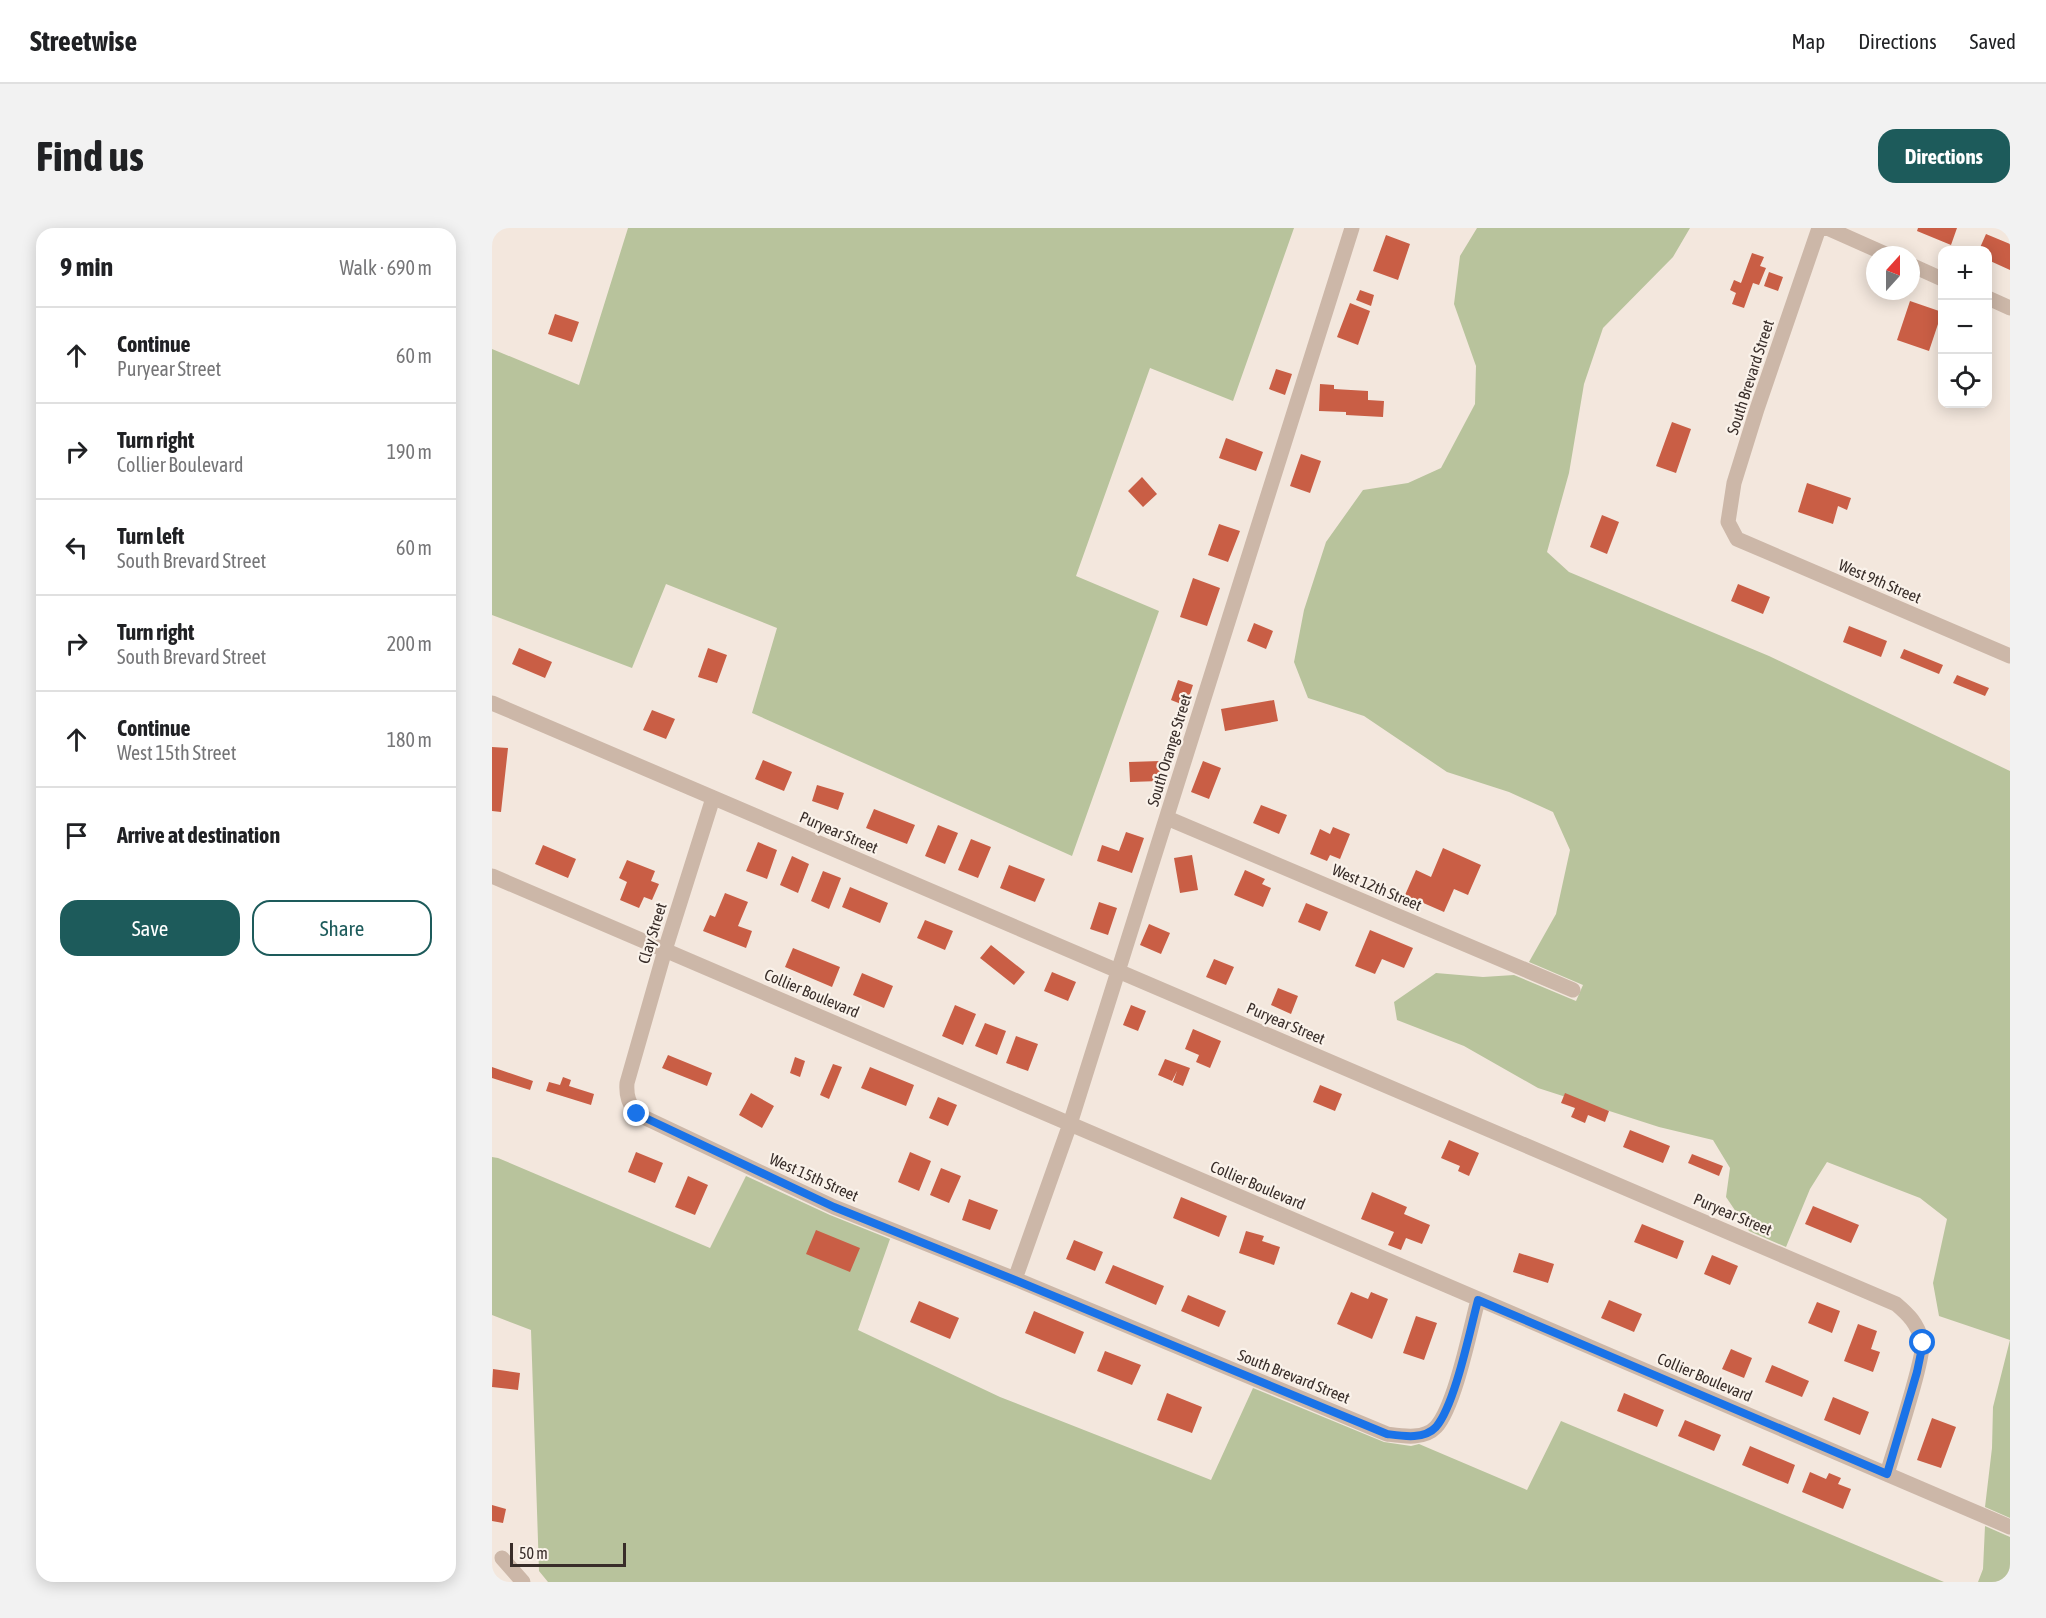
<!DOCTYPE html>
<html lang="en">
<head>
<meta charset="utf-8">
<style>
	body { margin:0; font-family:"Asap Condensed",sans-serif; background:#f2f2f2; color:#202124 }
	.controls { position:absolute; right:18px; top:18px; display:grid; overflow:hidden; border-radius:12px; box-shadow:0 3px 15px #0003 }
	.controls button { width:54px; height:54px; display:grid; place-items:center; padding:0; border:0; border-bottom:2px solid #e0e0e0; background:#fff; color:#202124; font:30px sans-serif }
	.compass { position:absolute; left:1374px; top:18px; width:54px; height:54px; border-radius:50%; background:#fff; box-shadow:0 3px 15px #0003; rotate:21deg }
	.scale { position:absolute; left:18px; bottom:15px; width:116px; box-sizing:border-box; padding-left:6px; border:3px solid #382d29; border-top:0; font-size:16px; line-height:21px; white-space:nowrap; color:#382d29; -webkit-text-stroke:4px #faf2ea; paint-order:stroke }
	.stop { position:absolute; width:18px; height:18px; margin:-14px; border:4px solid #1a73e8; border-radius:50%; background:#fff }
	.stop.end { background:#1a73e8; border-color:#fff; box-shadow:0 2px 6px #0008 }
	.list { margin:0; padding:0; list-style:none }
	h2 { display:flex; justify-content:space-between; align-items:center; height:78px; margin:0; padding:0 24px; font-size:26px }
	h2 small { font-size:20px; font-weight:400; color:#757577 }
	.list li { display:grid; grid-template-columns:39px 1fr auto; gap:18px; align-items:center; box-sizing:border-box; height:96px; padding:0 24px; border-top:2px solid #e0e0e0 }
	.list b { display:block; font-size:22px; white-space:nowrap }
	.list p { margin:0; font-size:20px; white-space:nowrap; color:#757577 }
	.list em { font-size:20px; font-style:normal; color:#757577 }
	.actions { display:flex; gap:12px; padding:18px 24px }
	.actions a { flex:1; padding:14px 0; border:2px solid #1d5b5b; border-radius:18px; text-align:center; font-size:21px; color:#1d5b5b }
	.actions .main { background:#1d5b5b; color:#fff }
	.icon { flex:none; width:33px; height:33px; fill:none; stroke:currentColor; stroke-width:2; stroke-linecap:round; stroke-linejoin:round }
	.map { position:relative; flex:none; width:1518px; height:1354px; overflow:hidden; border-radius:18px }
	header { display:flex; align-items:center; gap:36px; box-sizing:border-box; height:84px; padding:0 30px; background:#fff; border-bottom:2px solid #e0e0e0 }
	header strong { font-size:28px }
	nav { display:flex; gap:33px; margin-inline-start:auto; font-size:21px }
	.intro { display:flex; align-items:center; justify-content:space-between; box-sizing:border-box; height:144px; padding:0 36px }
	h1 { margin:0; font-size:42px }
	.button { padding:15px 27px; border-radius:18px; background:#1d5b5b; color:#fff; font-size:21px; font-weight:700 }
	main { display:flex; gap:36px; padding:0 36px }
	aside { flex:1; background:#fff; border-radius:18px; box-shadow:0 3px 15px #0003 }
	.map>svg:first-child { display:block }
	.green { fill:#b8c39c }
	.building { fill:#c95e45 }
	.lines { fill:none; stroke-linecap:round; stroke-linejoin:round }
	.minor { stroke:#ccb7a8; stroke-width:15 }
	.route { stroke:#1a73e8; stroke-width:8 }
	.labels { text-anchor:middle; stroke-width:4.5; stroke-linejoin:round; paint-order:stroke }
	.street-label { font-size:16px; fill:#382d29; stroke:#faf2ea }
</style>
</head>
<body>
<header>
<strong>Streetwise</strong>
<nav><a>Map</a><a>Directions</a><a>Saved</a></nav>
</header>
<div class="intro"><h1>Find us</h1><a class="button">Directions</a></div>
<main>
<aside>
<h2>9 min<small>Walk · 690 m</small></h2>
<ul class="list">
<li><svg class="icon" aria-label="ahead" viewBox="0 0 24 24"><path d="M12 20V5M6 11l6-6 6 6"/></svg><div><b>Continue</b><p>Puryear Street</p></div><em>60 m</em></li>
<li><svg class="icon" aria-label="right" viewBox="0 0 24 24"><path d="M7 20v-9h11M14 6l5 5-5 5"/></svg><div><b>Turn right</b><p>Collier Boulevard</p></div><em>190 m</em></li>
<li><svg class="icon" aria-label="left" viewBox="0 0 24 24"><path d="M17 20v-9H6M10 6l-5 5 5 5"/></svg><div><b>Turn left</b><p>South Brevard Street</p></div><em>60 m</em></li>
<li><svg class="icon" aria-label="right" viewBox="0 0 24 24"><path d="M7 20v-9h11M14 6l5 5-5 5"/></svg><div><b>Turn right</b><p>South Brevard Street</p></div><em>200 m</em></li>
<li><svg class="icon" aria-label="ahead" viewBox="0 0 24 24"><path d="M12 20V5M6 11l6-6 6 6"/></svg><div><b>Continue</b><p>West 15th Street</p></div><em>180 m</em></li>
<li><svg class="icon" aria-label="arrive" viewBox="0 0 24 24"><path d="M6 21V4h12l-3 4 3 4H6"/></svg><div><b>Arrive at destination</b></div></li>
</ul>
<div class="actions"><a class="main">Save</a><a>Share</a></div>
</aside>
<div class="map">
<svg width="1518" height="1354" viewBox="0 0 1518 1354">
	<rect width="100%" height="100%" fill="#f3e7dd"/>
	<path class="green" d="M136,0H802L741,173L658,140L584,348L667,383L580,628L260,485L285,400L174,356L140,440L0,387V121L87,157Z
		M985,0H1198L1181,29L1111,100L1092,156L1077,245L1055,324L1077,344L1277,428L1518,543V1290L1493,1279L1500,1220L1501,1179L1518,1112L1447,1088L1441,1055L1455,991L1428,970L1335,934L1318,961L1294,1019L1257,1003L1234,969L1238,940L1221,912L1167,899L1046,860L972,818L905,792L902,774L944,745L991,749L1022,747L1084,773L1091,757L1037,734L1064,686L1078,622L1061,584L1017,564L955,544L872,488L816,470L802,434L812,382L834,314L871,262L916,255L949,240L983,176L984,138L962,76L968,28Z
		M0,929L6,930L218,1020L254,948L338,987L398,1011L366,1102L508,1169L719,1252L761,1160L892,1214L919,1218L927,1216L1035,1262L1069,1193L1452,1354H56L47,1343L39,1102L0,1087Z
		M1493,1298L1518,1309V1354H1486L1491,1341Z"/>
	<path class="building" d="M1426,0H1465L1459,17L1425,3Z
		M1494,6L1518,16V42L1496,32V22H1487Z
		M894,7L918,16L906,52L881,43Z
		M1260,25L1272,29L1268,38L1274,40L1267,57L1261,55L1252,80L1240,76L1244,65L1238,62L1242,52L1249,55Z
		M1277,44L1291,49L1286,63L1272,58Z
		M868,62L882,67L879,78L864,72Z
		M1418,73L1450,84L1437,123L1405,112Z
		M858,75L878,83L866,117L845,109Z
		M63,86L87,94L80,114L56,106Z
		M784,141L800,146L793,167L777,161Z
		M828,156L842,157V161L876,163V172L892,173L891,189L854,187V184L827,183Z
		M1180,194L1199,201L1184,245L1164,238Z
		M734,210L771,224L764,243L727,230Z
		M809,226L829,233L818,265L798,258Z
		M650,249L665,266L651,279L636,263Z
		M1315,255L1359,270L1355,282L1346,278L1341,296L1306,284Z
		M1110,287L1127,294L1115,326L1098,319Z
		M727,296L748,303L736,334L716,327Z
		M701,350L728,360L715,398L688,389Z
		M1246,356L1278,369L1271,386L1239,373Z
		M762,395L781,403L774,421L755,413Z
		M1357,398L1395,413L1389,429L1351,414Z
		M27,420L60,434L53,450L20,436Z
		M216,420L235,427L225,455L206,449Z
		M1412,421L1451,437L1447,446L1408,430Z
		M1465,447L1497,460L1493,468L1461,455Z
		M686,452L701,457L694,478L679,472Z
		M782,472L786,493L733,503L729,481Z
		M160,482L183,491L174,511L151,502Z
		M0,519L16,520L9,584L0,583Z
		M271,532L300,544L292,563L263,551Z
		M668,533V553L638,554L637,534Z
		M711,533L729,540L717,571L699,564Z
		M325,557L352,565L346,582L320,573Z
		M769,577L795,587L787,606L761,595Z
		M382,581L423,597L415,616L374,600Z
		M446,597L466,605L453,636L433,628Z
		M841,599L858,606L848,631L838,627L835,633L818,626L828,601L838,606Z
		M634,604L652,610L640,645L605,633L610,617L627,623Z
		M479,611L499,619L486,650L466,642Z
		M266,614L285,622L275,651L254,643Z
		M51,617L84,631L76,650L43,636Z
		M951,620L989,637L976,667L962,661L952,684L913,667L924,642L939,649Z
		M700,627L706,662L688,665L682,630Z
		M300,628L317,636L306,665L288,657Z
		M135,632L163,643L159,653L167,656L160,672L152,669L147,680L128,672L135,654L127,650Z
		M517,637L553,651L543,674L508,660Z
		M753,642L773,651L770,656L779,660L771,679L742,667Z
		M331,643L349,650L337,681L319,673Z
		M358,659L396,675L388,695L350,679Z
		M233,665L256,674L246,698L260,703L254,720L211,703L218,687L223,689Z
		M607,674L625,680L616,707L598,701Z
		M814,675L836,684L828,703L806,694Z
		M433,692L461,703L453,722L425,710Z
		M657,696L678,705L669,726L648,717Z
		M878,702L921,720L912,740L890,731L883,746L863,738Z
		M499,717L533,744L522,757L488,730Z
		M301,720L348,739L340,759L293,739Z
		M722,731L742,739L734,757L714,749Z
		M560,744L584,754L576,773L552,763Z
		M370,745L401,758L392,780L361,767Z
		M786,760L806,768L799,786L779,777Z
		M463,777L484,786L471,817L450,808Z
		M639,777L654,783L646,803L631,797Z
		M493,795L514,803L505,827L483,818Z
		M701,801L729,813L718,840L704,834L707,827L693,821Z
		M524,808L546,816L536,843L514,835Z
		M176,827L220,845L215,858L170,840Z
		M303,829L313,833L308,849L298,845Z
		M673,831L698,840L691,858L681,854L685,843L680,853L666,847Z
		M341,836L350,839L337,871L328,867Z
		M0,839L41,853L38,862L0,850Z
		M378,839L422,857L414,878L369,860Z
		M71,849L79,852L77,858L102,866L99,877L54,863L57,854L68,857Z
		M828,857L850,866L843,883L821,874Z
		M259,865L282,878L270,900L247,887Z
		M1073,865L1117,883L1113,894L1096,887L1093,895L1079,889L1083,880L1069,875Z
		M446,869L465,877L456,898L437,890Z
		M1138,902L1178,918L1171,935L1131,919Z
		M957,912L987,925L977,948L966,943L968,938L949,930Z
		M144,924L171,935L163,955L136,944Z
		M418,924L439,933L427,963L406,954Z
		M1200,926L1231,938L1227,948L1196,935Z
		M449,940L469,948L457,975L438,967Z
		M196,948L216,957L203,987L183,979Z
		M880,964L915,979L912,986L938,997L930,1016L914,1010L909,1022L896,1017L902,1004L869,991Z
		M689,969L735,988L727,1009L681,990Z
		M477,971L506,982L498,1002L470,992Z
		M1321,978L1367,997L1359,1015L1313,996Z
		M1150,996L1192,1013L1185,1031L1142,1014Z
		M324,1002L368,1020L358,1044L314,1026Z
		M754,1003L772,1008L770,1013L788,1019L782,1037L747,1025Z
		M582,1012L611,1024L603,1043L574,1031Z
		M1027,1025L1062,1036L1056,1055L1021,1044Z
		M1220,1027L1246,1038L1238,1057L1212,1046Z
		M621,1037L672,1058L664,1077L613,1055Z
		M859,1064L876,1071L879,1064L896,1071L880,1111L845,1096Z
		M696,1067L734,1083L727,1099L689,1083Z
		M1117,1072L1150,1086L1142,1104L1109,1090Z
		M427,1073L467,1090L458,1111L418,1094Z
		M1325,1074L1348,1083L1340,1105L1316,1095Z
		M542,1083L592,1104L583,1126L533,1105Z
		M924,1088L945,1095L932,1132L911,1125Z
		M1366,1096L1385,1103L1379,1121L1388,1124L1381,1144L1352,1133Z
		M1239,1121L1260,1130L1252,1150L1230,1141Z
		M613,1123L649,1137L640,1157L605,1143Z
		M1280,1137L1317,1153L1310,1169L1273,1154Z
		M1,1141L28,1145L26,1162L0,1159Z
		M675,1165L710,1179L700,1205L665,1192Z
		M1132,1165L1172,1182L1165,1199L1125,1183Z
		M1341,1169L1377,1184L1368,1207L1332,1192Z
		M1440,1190L1464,1199L1449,1240L1425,1232Z
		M1193,1192L1229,1207L1222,1223L1186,1208Z
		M1258,1218L1303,1237L1296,1256L1250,1237Z
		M1318,1244L1334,1251L1337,1245L1349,1250L1346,1256L1359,1261L1351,1281L1310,1264Z
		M0,1277L14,1281L11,1295L0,1293Z"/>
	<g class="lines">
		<path class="minor" d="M1327,0L1265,181L1242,255L1236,294L1245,311L1518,428
			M1335,0L1396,27
			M1419,37L1450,51
			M1496,70L1518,80
			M0,475L1404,1076C1417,1087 1425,1095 1430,1113C1434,1126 1401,1225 1395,1246
			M221,570L173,722L135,855C134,868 137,876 145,886L342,979L523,1051L895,1206C910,1208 932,1212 944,1199C963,1178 978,1102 986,1072
			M675,590L1081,762
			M0,648L1518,1299
			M523,1051L578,896L860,0
			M10,1330L31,1354"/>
	</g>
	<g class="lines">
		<path class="route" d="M145,886L342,979L523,1052L895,1206C910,1208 932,1212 944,1199C963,1177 978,1102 986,1072L1395,1246L1425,1144L1431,1115"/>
	</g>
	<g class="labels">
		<g class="street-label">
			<text transform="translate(1258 149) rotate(-72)" y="6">South Brevard Street</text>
			<text transform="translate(1388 353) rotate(23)" y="6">West 9th Street</text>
			<text transform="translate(677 522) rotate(-73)" y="6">South Orange Street</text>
			<text transform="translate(347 604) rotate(23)" y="6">Puryear Street</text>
			<text transform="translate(885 659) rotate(23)" y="6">West 12th Street</text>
			<text transform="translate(160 705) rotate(-73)" y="6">Clay Street</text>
			<text transform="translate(320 765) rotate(23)" y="6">Collier Boulevard</text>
			<text transform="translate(794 795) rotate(23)" y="6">Puryear Street</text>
			<text transform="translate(322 949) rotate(24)" y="6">West 15th Street</text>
			<text transform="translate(766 957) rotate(23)" y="6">Collier Boulevard</text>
			<text transform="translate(1241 986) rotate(23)" y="6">Puryear Street</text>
			<text transform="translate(802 1148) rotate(22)" y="6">South Brevard Street</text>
			<text transform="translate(1213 1149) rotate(23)" y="6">Collier Boulevard</text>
		</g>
	</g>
</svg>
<div class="controls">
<button>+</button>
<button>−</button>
<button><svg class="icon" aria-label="locate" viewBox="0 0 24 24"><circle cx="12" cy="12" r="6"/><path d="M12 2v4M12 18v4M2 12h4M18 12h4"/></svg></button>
</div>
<svg class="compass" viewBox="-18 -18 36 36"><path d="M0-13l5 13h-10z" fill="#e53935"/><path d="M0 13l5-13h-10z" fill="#757577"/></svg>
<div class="scale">50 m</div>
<div class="stop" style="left:1431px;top:1115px"></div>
<div class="stop end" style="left:145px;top:886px"></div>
</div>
</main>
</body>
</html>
